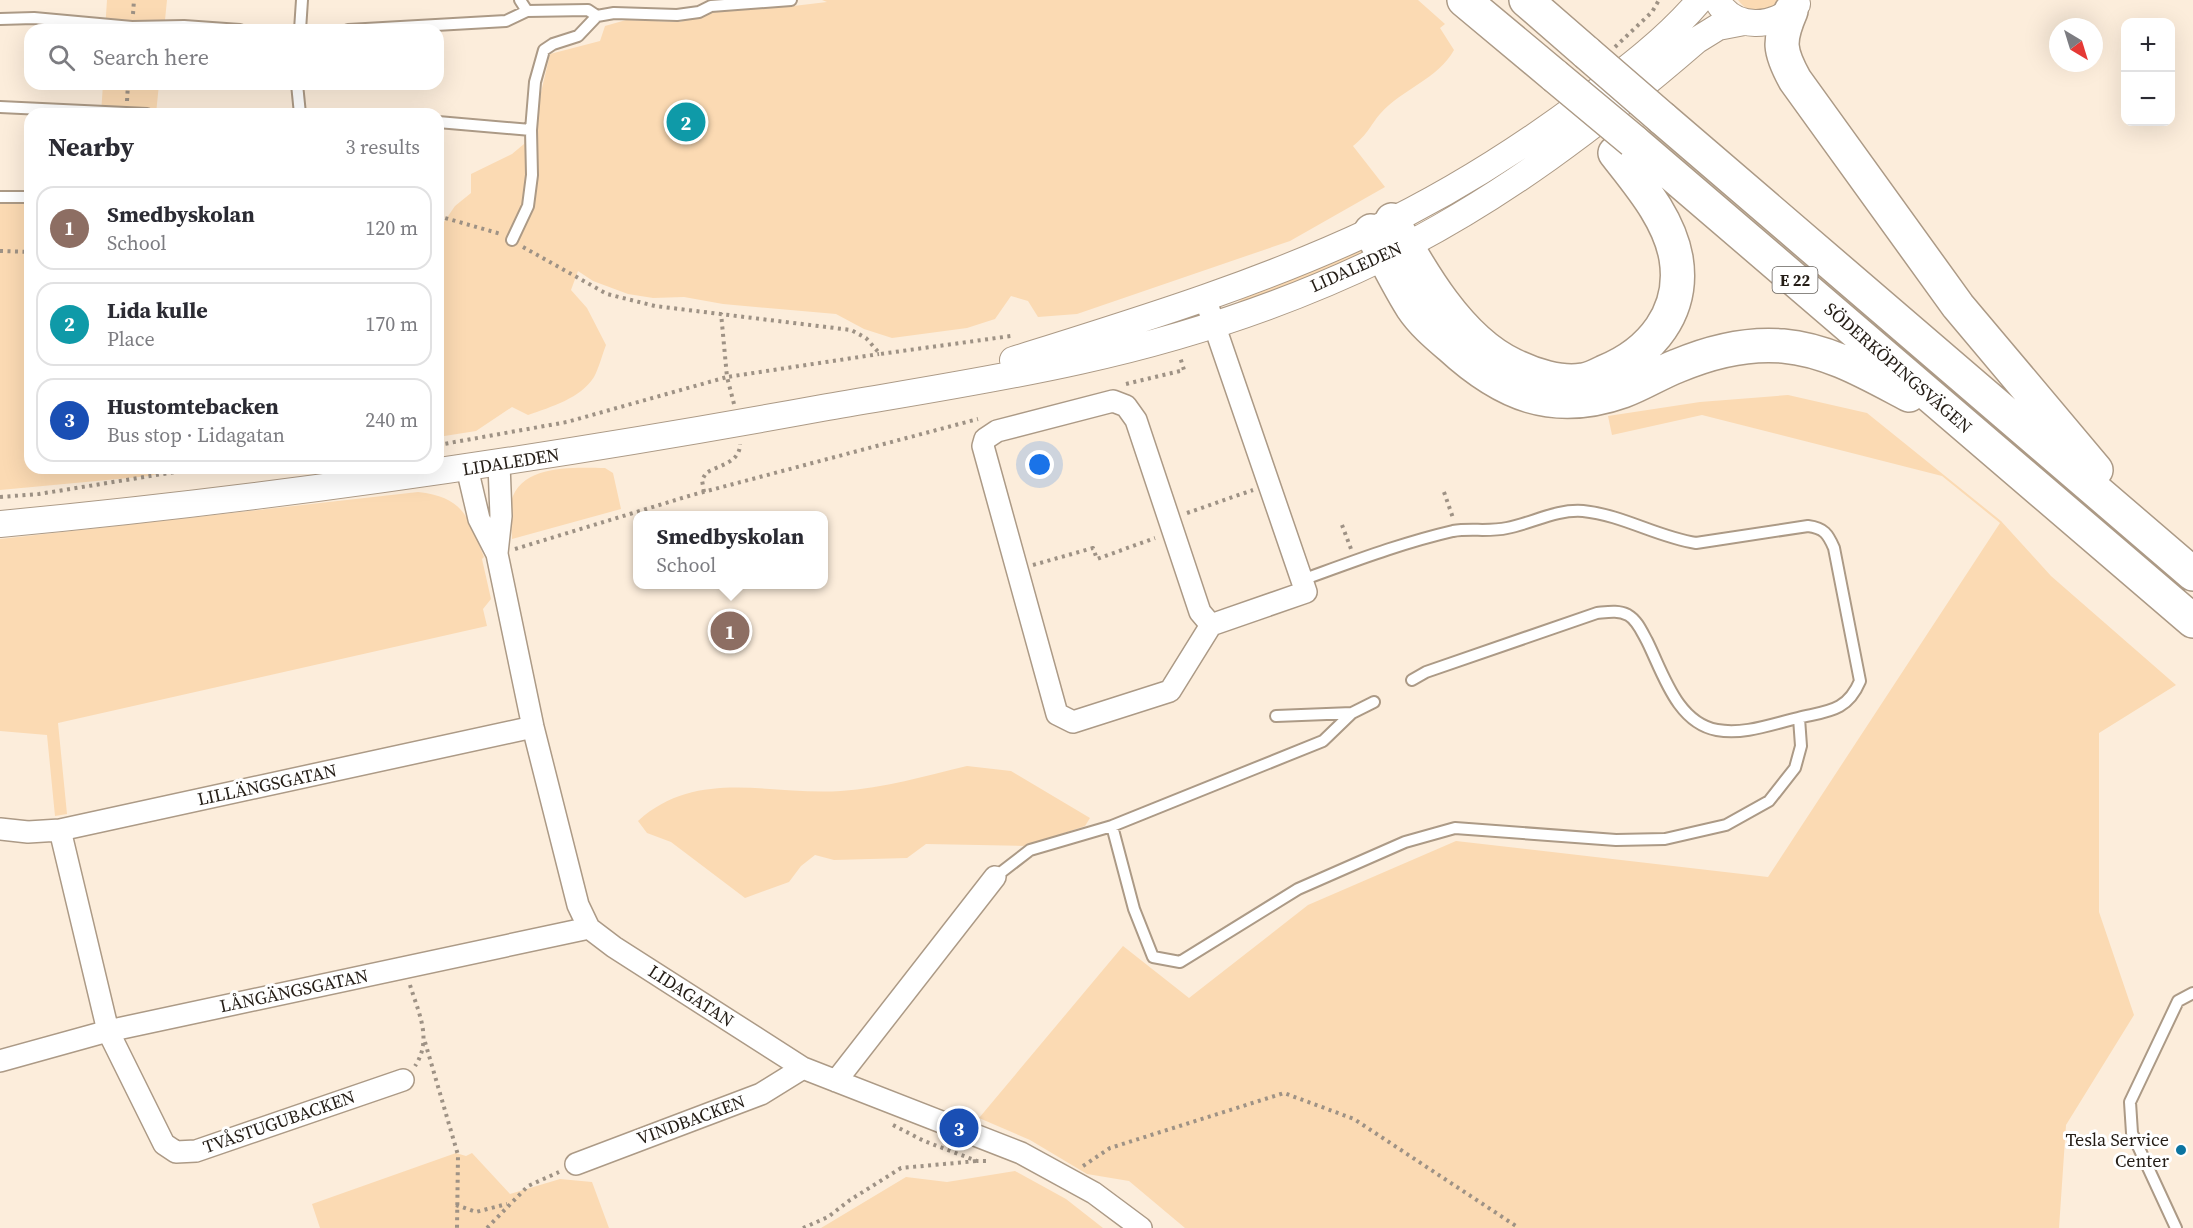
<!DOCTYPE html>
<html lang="en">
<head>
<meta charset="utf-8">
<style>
	body { margin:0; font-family:"Source Serif 4",serif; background:#f7f7f7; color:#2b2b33 }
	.controls { position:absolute; right:18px; top:18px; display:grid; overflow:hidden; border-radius:12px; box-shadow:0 6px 24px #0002 }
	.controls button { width:54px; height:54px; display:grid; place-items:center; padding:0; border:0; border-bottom:2px solid #e1e1e2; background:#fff; color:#2b2b33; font:30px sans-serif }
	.compass { position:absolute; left:2049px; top:18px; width:54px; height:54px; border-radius:50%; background:#fff; box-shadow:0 6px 24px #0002; rotate:142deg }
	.you { position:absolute; left:1040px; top:465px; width:21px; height:21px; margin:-15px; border:4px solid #fff; border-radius:50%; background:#1a73e8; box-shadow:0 0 0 9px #1a73e833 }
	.badge { display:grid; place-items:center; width:39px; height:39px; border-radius:50%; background:#2563eb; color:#fff; font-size:20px; font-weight:700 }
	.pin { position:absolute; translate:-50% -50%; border:3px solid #fff; box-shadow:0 2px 6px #0006 }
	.popup { position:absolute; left:633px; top:511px; width:195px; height:78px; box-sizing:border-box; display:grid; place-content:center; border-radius:12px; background:#fff; filter:drop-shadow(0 2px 4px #0005); font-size:20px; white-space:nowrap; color:#7c7c81 }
	.popup b { font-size:22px; color:#2b2b33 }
	.popup::after { content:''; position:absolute; left:50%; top:100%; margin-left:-12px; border:12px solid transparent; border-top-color:#fff }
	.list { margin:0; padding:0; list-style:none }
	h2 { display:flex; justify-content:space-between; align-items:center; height:78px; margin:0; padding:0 24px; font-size:26px }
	h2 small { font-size:20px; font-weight:400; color:#7c7c81 }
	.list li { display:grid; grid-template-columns:39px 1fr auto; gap:18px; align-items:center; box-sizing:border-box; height:84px; margin:0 12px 12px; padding:0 12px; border:2px solid #e1e1e2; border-radius:18px }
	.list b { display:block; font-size:22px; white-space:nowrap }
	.list p { margin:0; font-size:20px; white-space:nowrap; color:#7c7c81 }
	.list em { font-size:20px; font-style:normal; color:#7c7c81 }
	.icon { flex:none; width:33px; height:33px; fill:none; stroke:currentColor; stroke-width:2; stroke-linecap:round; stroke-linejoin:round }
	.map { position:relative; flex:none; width:2193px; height:1228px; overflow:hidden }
	.search { position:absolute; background:#fff; box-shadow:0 6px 24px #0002; left:24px; top:24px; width:420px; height:66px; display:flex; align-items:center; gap:15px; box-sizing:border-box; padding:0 21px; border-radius:18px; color:#7c7c81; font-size:22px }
	.panel { position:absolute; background:#fff; box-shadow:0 6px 24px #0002; left:24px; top:108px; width:420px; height:366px; border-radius:18px }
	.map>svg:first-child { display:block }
	.green { fill:#fbdab3 }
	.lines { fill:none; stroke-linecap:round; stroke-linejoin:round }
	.service-casing { stroke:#ac9a86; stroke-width:14 }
	.minor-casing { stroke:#ac9a86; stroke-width:24 }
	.tertiary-casing { stroke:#ac9a86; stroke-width:28 }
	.trunk-casing { stroke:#ac9a86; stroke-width:36 }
	.path { stroke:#9e9285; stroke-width:4; stroke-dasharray:3 4.5; stroke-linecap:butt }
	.service { stroke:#fff; stroke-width:10 }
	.minor { stroke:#fff; stroke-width:21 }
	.tertiary { stroke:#fff; stroke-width:26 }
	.trunk { stroke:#fff; stroke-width:33 }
	.trunk-bridge-casing { stroke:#ac9a86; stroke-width:36; stroke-linecap:butt }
	.trunk-bridge { stroke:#fff; stroke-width:33 }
	.poi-dot { fill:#0b74a0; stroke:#fff; stroke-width:2 }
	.labels { text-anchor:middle; stroke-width:6; stroke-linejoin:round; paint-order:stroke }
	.shield { fill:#fff; stroke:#66615c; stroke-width:1.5 }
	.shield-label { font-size:16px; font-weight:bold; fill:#241d16 }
	.street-label { font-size:18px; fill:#241d16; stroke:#fff }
	.poi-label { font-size:18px; fill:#241d16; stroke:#fff; text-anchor:end }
</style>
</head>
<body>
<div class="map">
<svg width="2193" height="1228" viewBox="0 0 2193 1228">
	<rect width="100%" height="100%" fill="#fceddb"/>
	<path class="green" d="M107,0H167L164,30H105Z
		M822,0H1418L1445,24L1440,28L1454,50C1438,79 1402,89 1380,114C1369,127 1369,133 1353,146L1385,187L1290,241L1077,314L1038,317L1028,301L1011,296L995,319L967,328L892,338L864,329L836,314L723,304L684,297L653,298L628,294L593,281L578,271L571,290L587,308L606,345C602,355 599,368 594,377C581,398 551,407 528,415L512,407L476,431L438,437V222H444L455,206L471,193V174L512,154L524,144L528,117L539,101L550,54L600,41L605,26L626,20L680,22L724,7H785L827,2Z
		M1738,0H1789C1771,11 1754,21 1738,0Z
		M103,84H159L156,114H101Z
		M30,201V468H178L150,476L0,490V202Z
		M1366,249L1369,255L1235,309L1234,305L1247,295L1351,252Z
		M1788,395L1867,413L2001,521L2051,576L2176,685L2099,733V912L2134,1015L2066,1125L2059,1228H1185L1129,1181L1087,1174L1030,1140L979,1118L1123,946L1189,998L1308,905L1456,841L1768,877L2000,523L1942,476L1702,415L1612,435L1608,416L1700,402Z
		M605,468L613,473L621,509L512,539C512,528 508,512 511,502C521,463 575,468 605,468Z
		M418,492C464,497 468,517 484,557L482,559L491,599L483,609L487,626L58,723L67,814L55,816L47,735L0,731V539Z
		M967,766L1011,771L1090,818L1085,826L1026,846L926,844L907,858L834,860L815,855L801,866L789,882L745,898L671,842L647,833L638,821C698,767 771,796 841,791C884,788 925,776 967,766Z
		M456,1153L466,1156L472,1153L510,1194L560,1179L592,1182L609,1228H320L312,1204Z
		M1015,1171L1066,1199L1103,1228H821L906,1177L947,1182Z"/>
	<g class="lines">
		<g class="service-casing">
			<path id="service" d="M520,0L527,11L588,10L597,16
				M0,19L34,18L132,27L184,26L240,30
				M300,30L302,0
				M348,30L506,21L527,11
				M297,84L300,114
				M0,107L147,114
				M438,122L531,130
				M0,197H30
				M512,240L528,206L532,175L531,130L535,82L544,50L553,44L578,36L597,16L614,13L677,15L699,12L711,6L791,0
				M1302,580C1352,562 1401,543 1453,531C1470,528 1489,532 1507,528C1533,523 1556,509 1583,511C1623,515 1657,537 1696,543L1808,526C1824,528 1828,534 1834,548L1860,681C1847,712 1827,711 1798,718C1772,724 1744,735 1717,730C1677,723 1663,673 1647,641C1642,632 1637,620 1628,615C1618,610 1608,612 1597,613L1426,672L1412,680
				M1276,716L1352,713
				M1112,826L1134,909L1153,957L1180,962L1298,889L1405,842L1455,828L1616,840L1665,839L1726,825L1769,801L1795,768L1801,746L1799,718
				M995,877L1030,850L1112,826L1323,741L1352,713L1374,702
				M2176,1228L2132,1133L2130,1102L2178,1001L2193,993"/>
		</g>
		<g class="minor-casing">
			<path id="minor" d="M1205,298L1306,592L1211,625L1170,691L1073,722L1057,714L983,446L985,439L997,431L1113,401L1126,406L1136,420L1200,612L1211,625
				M467,468L479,519L497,554L533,727L578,905L589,928L614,947L803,1068L1021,1153L1094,1193L1141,1228
				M497,553L501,516L499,464
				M0,829L28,832L60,830L533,727
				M60,830L108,1031L164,1144L176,1152L196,1151L403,1080
				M0,1061L108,1031L589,928
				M836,1081L995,877
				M576,1164L761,1094L803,1068"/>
		</g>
		<g class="tertiary-casing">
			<path id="tertiary" d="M1717,0C1733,31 1776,29 1797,4
				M1013,360C1134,322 1256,285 1371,231C1447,195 1520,149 1587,99C1627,69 1668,38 1700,0
				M0,524C276,498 549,458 822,408C908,393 994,380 1079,361C1184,338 1290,303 1386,256C1500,200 1601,123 1697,40L1718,27L1744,22"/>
		</g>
		<g class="trunk-casing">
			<path id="trunk" d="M1464,0L1555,76
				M1526,0L1587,53
				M1791,11C1778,41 1779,51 1795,80L1958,306L2096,470
				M1662,118L2193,574
				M1633,141L2193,621
				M1392,220C1420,271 1459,340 1513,365C1533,375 1561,384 1583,380C1590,379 1598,375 1604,372C1651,353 1685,312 1676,258C1669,218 1639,184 1615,153
				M1371,231C1384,257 1397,283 1412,307C1422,322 1436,334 1450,346C1502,394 1553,416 1623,391C1642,384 1659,373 1677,366C1710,352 1747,343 1783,346C1829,350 1869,374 1909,395"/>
		</g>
		<path class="path" d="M133,14L134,0
			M1615,47L1652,12L1659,0
			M127,101L128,84
			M438,216L501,234
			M523,247L607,294L655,306L851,330L866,338L880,354L1011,336
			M0,251L30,252
			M1126,384L1184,370L1180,357
			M734,404L727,377L879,354
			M438,445L567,422L727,377L721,313
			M704,492L702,480L706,473C719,465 740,463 740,444
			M1444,492L1453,518
			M0,497L39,494L200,468
			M1187,513L1253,490
			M1342,525L1351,549
			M515,549L692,495L978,419
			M1033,565L1093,548L1097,559L1155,538
			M410,985C418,1012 433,1039 415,1066
			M425,1042L458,1155L457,1228
			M893,1125L924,1141L977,1161H986
			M1083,1166L1110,1148L1284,1093L1354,1119L1519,1228
			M456,1205L476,1212L507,1204
			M487,1228L528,1186L559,1172
			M803,1228L828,1217L850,1200L901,1168L977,1161"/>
		<use href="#service" class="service"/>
		<use href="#minor" class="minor"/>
		<use href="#tertiary" class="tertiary"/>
		<use href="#trunk" class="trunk"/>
		<g class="trunk-bridge-casing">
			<path id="trunk-bridge" d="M1587,53L1662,118
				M1555,76L1633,141"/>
		</g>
		<use href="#trunk-bridge" class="trunk-bridge"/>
	</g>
	<circle class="poi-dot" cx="2181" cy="1150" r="6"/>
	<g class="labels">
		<rect class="shield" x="1772.5" y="267" width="45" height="26" rx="4.5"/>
		<g class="shield-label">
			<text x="1795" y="286">E 22</text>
		</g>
		<g class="street-label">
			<text transform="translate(1356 267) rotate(-24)" y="6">LIDALEDEN</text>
			<text transform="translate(1898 368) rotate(41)" y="6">SÖDERKÖPINGSVÄGEN</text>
			<text transform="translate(511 462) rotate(-9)" y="6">LIDALEDEN</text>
			<text transform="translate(267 785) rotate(-12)" y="6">LILLÄNGSGATAN</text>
			<text transform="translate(294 991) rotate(-12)" y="6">LÅNGÄNGSGATAN</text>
			<text transform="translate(691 996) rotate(33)" y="6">LIDAGATAN</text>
			<text transform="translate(691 1120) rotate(-20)" y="6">VINDBACKEN</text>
			<text transform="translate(279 1122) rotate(-19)" y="6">TVÅSTUGUBACKEN</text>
		</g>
		<g class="poi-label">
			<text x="2169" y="1146">Tesla Service<tspan x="2169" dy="21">Center</tspan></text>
		</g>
	</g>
</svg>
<div class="controls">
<button>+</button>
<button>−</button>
</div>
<svg class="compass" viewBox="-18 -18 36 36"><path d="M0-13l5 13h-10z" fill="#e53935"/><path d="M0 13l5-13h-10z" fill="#7c7c81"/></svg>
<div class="you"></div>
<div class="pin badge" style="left:730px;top:631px;background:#8d6e63">1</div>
<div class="popup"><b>Smedbyskolan</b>School</div>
<div class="pin badge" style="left:686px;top:122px;background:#0f9aa8">2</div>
<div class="pin badge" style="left:959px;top:1128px;background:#1a4fb4">3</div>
<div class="search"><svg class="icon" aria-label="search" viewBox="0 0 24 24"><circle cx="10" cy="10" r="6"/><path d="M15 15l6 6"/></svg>Search here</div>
<section class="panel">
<h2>Nearby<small>3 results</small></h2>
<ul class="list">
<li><span class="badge" style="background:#8d6e63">1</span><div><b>Smedbyskolan</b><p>School</p></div><em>120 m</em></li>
<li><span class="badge" style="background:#0f9aa8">2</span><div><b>Lida kulle</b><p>Place</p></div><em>170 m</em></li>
<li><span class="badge" style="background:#1a4fb4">3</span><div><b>Hustomtebacken</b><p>Bus stop · Lidagatan</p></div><em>240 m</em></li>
</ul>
</section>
</div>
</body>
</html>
